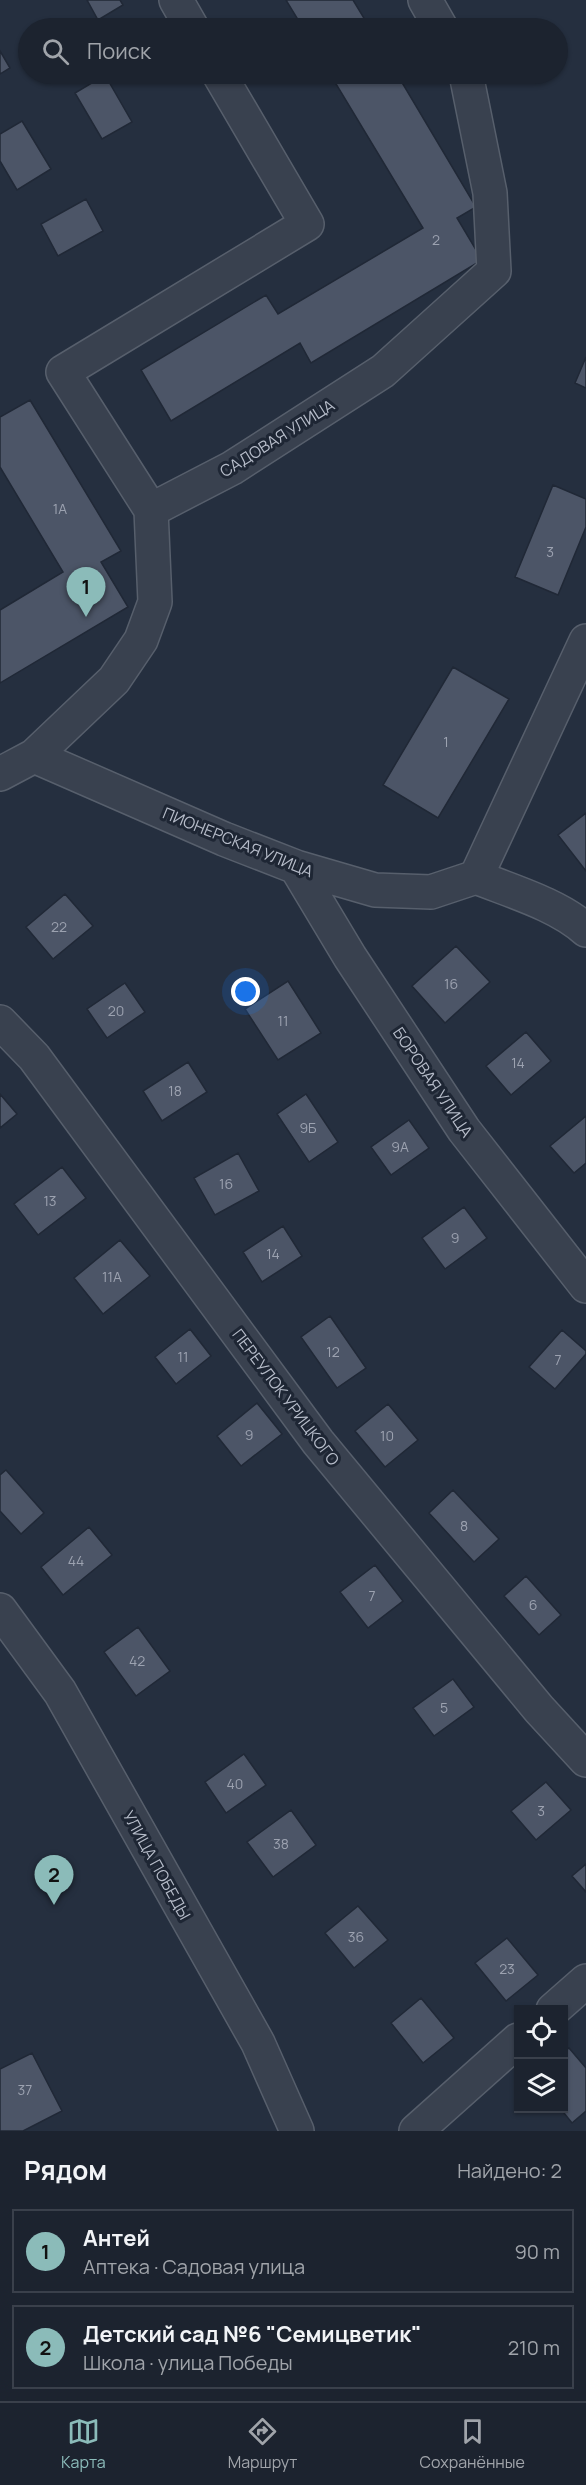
<!DOCTYPE html>
<html lang="ru">
<head>
<meta charset="utf-8">
<style>
	body { margin:0; font-family:Manrope,sans-serif; background:#252b37; color:#f1f3f6 }
	.controls { position:absolute; right:18px; bottom:18px; display:grid; overflow:hidden; border-radius:0px; box-shadow:0 2px 4px #0004 }
	.controls button { width:54px; height:54px; display:grid; place-items:center; padding:0; border:0; border-bottom:2px solid #3a404b; background:#1c232f; color:#f1f3f6; font:30px sans-serif }
	.you { position:absolute; left:246px; top:992px; width:21px; height:21px; margin:-15px; border:4px solid #fff; border-radius:50%; background:#1a73e8; box-shadow:0 0 0 9px #1a73e833 }
	.badge { display:grid; place-items:center; width:39px; height:39px; border-radius:50%; background:#8bbbb9; color:#111; font-size:20px; font-weight:700 }
	.pin { position:absolute; translate:-50% -50px; filter:drop-shadow(0 2px 3px #0008) }
	.pin::after { content:''; position:absolute; top:32px; width:21px; height:18px; background:inherit; clip-path:polygon(0 0,100% 0,50% 100%) }
	.list { margin:0; padding:0; list-style:none }
	h2 { display:flex; justify-content:space-between; align-items:center; height:78px; margin:0; padding:0 24px; font-size:26px }
	h2 small { font-size:20px; font-weight:400; color:#a0a4aa }
	.list li { display:grid; grid-template-columns:39px 1fr auto; gap:18px; align-items:center; box-sizing:border-box; height:84px; margin:0 12px 12px; padding:0 12px; border:2px solid #3a404b; border-radius:0px }
	.list b { display:block; font-size:22px; white-space:nowrap }
	.list p { margin:0; font-size:20px; white-space:nowrap; color:#a0a4aa }
	.list em { font-size:20px; font-style:normal; color:#a0a4aa }
	.icon { flex:none; width:33px; height:33px; fill:none; stroke:currentColor; stroke-width:2; stroke-linecap:round; stroke-linejoin:round }
	.map { position:relative; flex:none; width:586px; height:2131px; overflow:hidden }
	.search { position:absolute; background:#1c232f; box-shadow:0 2px 4px #0004; left:18px; right:18px; top:18px; height:66px; display:flex; align-items:center; gap:15px; box-sizing:border-box; padding:0 21px; border-radius:33px; color:#a0a4aa; font-size:22px }
	.sheet { height:270px; background:#1c232f }
	nav { display:flex; justify-content:space-around; align-items:center; box-sizing:border-box; height:84px; border-top:2px solid #3a404b; background:#1c232f; font-size:16px; color:#a0a4aa }
	nav a { display:grid; justify-items:center; gap:3px }
	nav .on { color:#8bbbb9 }
	.map>svg:first-child { display:block }
	.building { fill:#4c5567; stroke:#202836; stroke-width:1.5 }
	.lines { fill:none; stroke-linecap:round; stroke-linejoin:round }
	.minor-casing { stroke:#575f6c; stroke-width:36 }
	.minor { stroke:#39414f; stroke-width:33 }
	.labels { text-anchor:middle; stroke-width:6; stroke-linejoin:round; paint-order:stroke }
	.number-label { font-size:14px; fill:#9ca2b0 }
	.street-label { font-size:16px; fill:#b6bcc9; stroke:#1e2634 }
</style>
</head>
<body>
<div class="map">
<svg width="586" height="2131" viewBox="0 0 586 2131">
	<rect width="100%" height="100%" fill="#252f3f"/>
	<path class="building" d="M87,0H120L123,5L98,20Z
		M286,0H353L370,28H303Z
		M0,51L10,68L0,74Z
		M330,74H397L476,207L457,218L482,260L311,363L300,343L171,421L141,370L266,295L278,314L423,228Z
		M105,75L132,122L102,139L75,93Z
		M22,121L51,169L17,190L0,161V134Z
		M86,199L103,231L58,256L41,224Z
		M586,357V388L575,383Z
		M30,400L121,551L101,562L128,607L0,683V610L63,572L0,467V417Z
		M553,485L586,499V527L558,595L515,577Z
		M453,667L509,699L438,818L383,785Z
		M586,813V871L558,835Z
		M65,894L93,926L53,959L26,927Z
		M456,946L490,982L445,1023L412,986Z
		M288,981L321,1033L278,1060L245,1009Z
		M125,983L145,1012L107,1038L87,1009Z
		M526,1032L551,1061L511,1095L486,1066Z
		M188,1062L207,1092L162,1121L143,1091Z
		M0,1094L17,1114L0,1128Z
		M306,1094L338,1142L309,1162L277,1114Z
		M586,1116V1163L574,1173L550,1146Z
		M409,1120L429,1148L391,1175L371,1147Z
		M238,1153L259,1191L215,1215L194,1178Z
		M62,1167L86,1198L38,1235L14,1204Z
		M464,1207L487,1238L445,1269L422,1238Z
		M283,1226L302,1256L262,1282L243,1252Z
		M120,1240L150,1276L103,1314L74,1278Z
		M330,1316L366,1368L337,1388L301,1337Z
		M190,1329L211,1356L176,1384L155,1357Z
		M562,1330L586,1351V1354L555,1389L529,1367Z
		M257,1403L282,1434L241,1466L217,1436Z
		M388,1404L418,1440L385,1467L355,1431Z
		M6,1470L44,1513L21,1534L0,1511V1475Z
		M453,1490L499,1539L474,1562L429,1513Z
		M89,1527L112,1555L63,1595L41,1567Z
		M375,1565L403,1601L368,1628L340,1592Z
		M526,1576L561,1615L539,1635L504,1596Z
		M138,1627L170,1671L136,1696L104,1652Z
		M453,1679L474,1707L434,1736L413,1708Z
		M244,1754L266,1785L226,1813L205,1782Z
		M546,1782L571,1810L536,1840L511,1811Z
		M291,1810L316,1845L273,1877L247,1842Z
		M586,1864V1892L572,1876Z
		M358,1906L388,1940L354,1968L325,1933Z
		M507,1938L538,1975L506,2001L475,1963Z
		M421,1998L454,2038L423,2063L391,2023Z
		M569,2048L586,2068V2111L572,2123L560,2108H564V2052Z
		M32,2053L62,2111L23,2131H0V2069Z"/>
	<g class="lines">
		<g class="minor-casing">
			<path id="minor" d="M176,0L192,28
				M425,0L441,28
				M151,510L63,372L307,224L219,74
				M34,756L224,839L296,867L375,890L431,892L476,877L586,641
				M0,774L34,756L114,680L141,640L155,602L151,510L232,468L383,371L494,271L490,193L466,74
				M296,867L350,957L464,1130L586,1286
				M476,877C511,891 559,905 586,930
				M0,1022L34,1057L318,1442L539,1709L586,1760
				M0,1610L60,1692L258,2043L297,2131
				M553,2010L586,1981
				M416,2131L518,2040"/>
		</g>
		<use href="#minor" class="minor"/>
	</g>
	<g class="labels">
		<g class="number-label">
			<text x="436" y="245">2</text>
			<text x="60" y="514">1А</text>
			<text x="550" y="557">3</text>
			<text x="446" y="747">1</text>
			<text x="59" y="932">22</text>
			<text x="451" y="989">16</text>
			<text x="116" y="1016">20</text>
			<text x="283" y="1026">11</text>
			<text x="518" y="1068">14</text>
			<text x="175" y="1096">18</text>
			<text x="308" y="1133">9Б</text>
			<text x="400" y="1152">9А</text>
			<text x="226" y="1189">16</text>
			<text x="50" y="1206">13</text>
			<text x="455" y="1243">9</text>
			<text x="273" y="1259">14</text>
			<text x="112" y="1282">11А</text>
			<text x="333" y="1357">12</text>
			<text x="183" y="1362">11</text>
			<text x="558" y="1365">7</text>
			<text x="249" y="1440">9</text>
			<text x="387" y="1441">10</text>
			<text x="464" y="1531">8</text>
			<text x="76" y="1566">44</text>
			<text x="372" y="1601">7</text>
			<text x="533" y="1610">6</text>
			<text x="137" y="1666">42</text>
			<text x="444" y="1713">5</text>
			<text x="235" y="1789">40</text>
			<text x="541" y="1816">3</text>
			<text x="281" y="1849">38</text>
			<text x="356" y="1942">36</text>
			<text x="507" y="1974">23</text>
			<text x="25" y="2095">37</text>
		</g>
		<g class="street-label">
			<text transform="translate(277 438) rotate(-32)" y="6">САДОВАЯ УЛИЦА</text>
			<text transform="translate(238 842) rotate(22)" y="6">ПИОНЕРСКАЯ УЛИЦА</text>
			<text transform="translate(433 1082) rotate(56)" y="6">БОРОВАЯ УЛИЦА</text>
			<text transform="translate(286 1397) rotate(53)" y="6">ПЕРЕУЛОК УРИЦКОГО</text>
			<text transform="translate(157 1865) rotate(61)" y="6">УЛИЦА ПОБЕДЫ</text>
		</g>
	</g>
</svg>
<div class="controls">
<button><svg class="icon" aria-label="locate" viewBox="0 0 24 24"><circle cx="12" cy="12" r="6"/><path d="M12 2v4M12 18v4M2 12h4M18 12h4"/></svg></button>
<button><svg class="icon" aria-label="layers" viewBox="0 0 24 24"><path d="M12 4l9 5-9 5-9-5zM3 14l9 5 9-5"/></svg></button>
</div>
<div class="you"></div>
<div class="pin badge" style="left:86px;top:617px">1</div>
<div class="pin badge" style="left:54px;top:1905px">2</div>
<div class="search"><svg class="icon" aria-label="search" viewBox="0 0 24 24"><circle cx="10" cy="10" r="6"/><path d="M15 15l6 6"/></svg>Поиск</div>
</div>
<section class="sheet">
<h2>Рядом<small>Найдено: 2</small></h2>
<ul class="list">
<li><span class="badge">1</span><div><b>Антей</b><p>Аптека · Садовая улица</p></div><em>90 m</em></li>
<li><span class="badge">2</span><div><b>Детский сад №6 &quot;Семицветик&quot;</b><p>Школа · улица Победы</p></div><em>210 m</em></li>
</ul>
</section>
<nav>
<a class="on"><svg class="icon" aria-label="map" viewBox="0 0 24 24"><path d="M3 6l6-2 6 2 6-2v14l-6 2-6-2-6 2zM9 4v14M15 6v14"/></svg>Карта</a>
<a><svg class="icon" aria-label="directions" viewBox="0 0 24 24"><path d="M12 3l9 9-9 9-9-9zM9 14v-3h6M13 9l2 2-2 2"/></svg>Маршрут</a>
<a><svg class="icon" aria-label="saved" viewBox="0 0 24 24"><path d="M7 4h10v16l-5-4-5 4z"/></svg>Сохранённые</a>
</nav>
</body>
</html>
